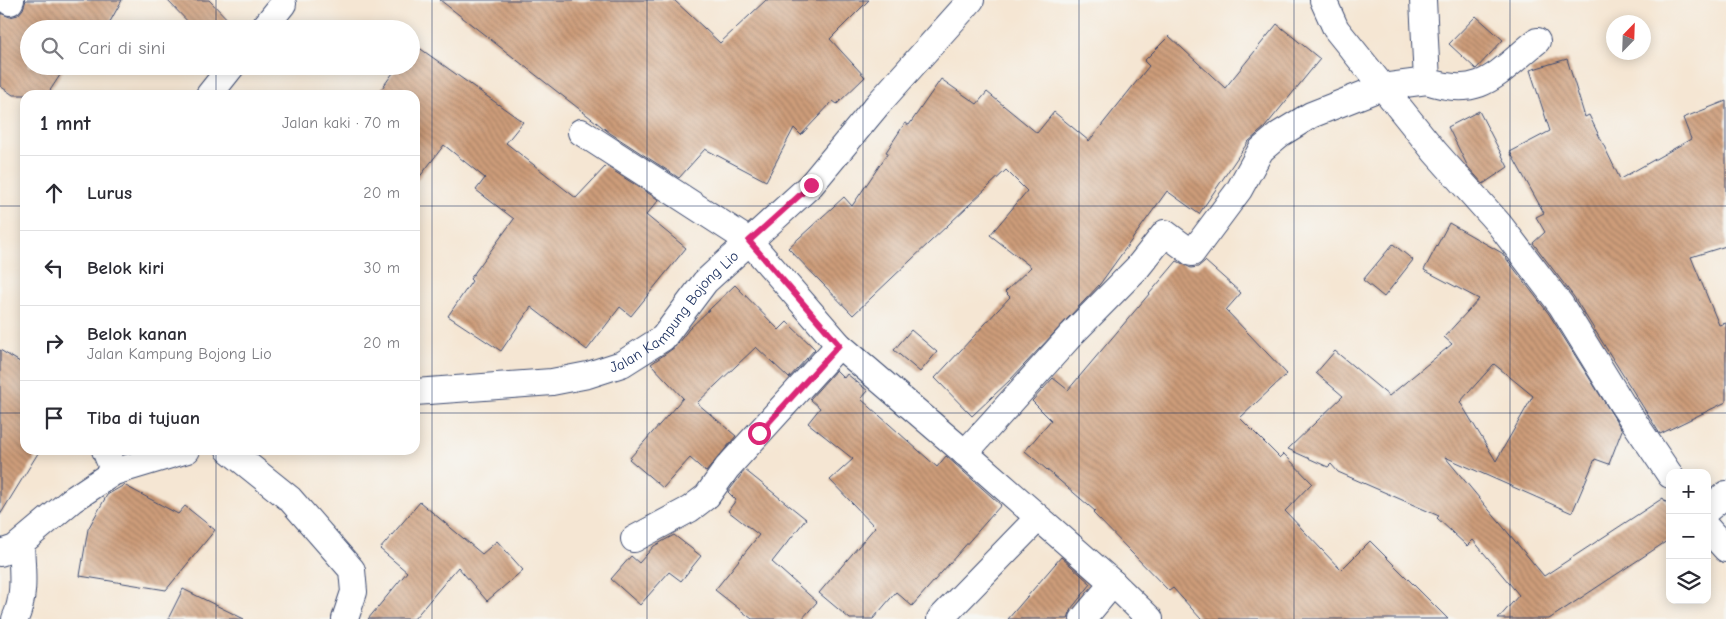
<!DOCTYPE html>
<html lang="id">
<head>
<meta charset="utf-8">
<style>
	body { margin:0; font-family:"Comic Neue",sans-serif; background:#f2f2f3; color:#2b2b33 }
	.controls { position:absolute; right:15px; bottom:15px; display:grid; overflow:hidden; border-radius:10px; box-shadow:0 2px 12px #0003 }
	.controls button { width:45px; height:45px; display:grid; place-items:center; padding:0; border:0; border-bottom:1px solid #e1e1e2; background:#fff; color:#2b2b33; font:25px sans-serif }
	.compass { position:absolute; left:1606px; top:15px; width:45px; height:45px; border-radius:50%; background:#fff; box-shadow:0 2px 12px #0003; rotate:23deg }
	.stop { position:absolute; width:15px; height:15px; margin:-11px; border:4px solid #db2777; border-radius:50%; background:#fff }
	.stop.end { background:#db2777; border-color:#fff; box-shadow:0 1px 5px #0008 }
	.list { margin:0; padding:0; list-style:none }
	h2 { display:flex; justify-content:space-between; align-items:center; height:65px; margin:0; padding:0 20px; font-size:21px }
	h2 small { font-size:16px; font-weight:400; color:#7c7c81 }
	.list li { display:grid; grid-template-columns:32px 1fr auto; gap:15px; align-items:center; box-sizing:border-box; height:75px; padding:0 20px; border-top:1px solid #e1e1e2 }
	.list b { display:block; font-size:19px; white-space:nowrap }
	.list p { margin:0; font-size:16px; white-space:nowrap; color:#7c7c81 }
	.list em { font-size:16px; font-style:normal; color:#7c7c81 }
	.icon { flex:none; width:28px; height:28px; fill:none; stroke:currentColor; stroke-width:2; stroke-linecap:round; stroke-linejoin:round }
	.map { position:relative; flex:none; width:1726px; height:619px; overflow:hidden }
	.search { position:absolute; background:#fff; box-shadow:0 2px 12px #0003; left:20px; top:20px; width:400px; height:55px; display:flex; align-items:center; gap:12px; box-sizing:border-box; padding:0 18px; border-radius:28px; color:#7c7c81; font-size:19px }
	.panel { position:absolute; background:#fff; box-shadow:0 2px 12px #0003; left:20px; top:90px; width:400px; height:365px; border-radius:15px }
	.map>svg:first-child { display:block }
	.building { fill:url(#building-back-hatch); fill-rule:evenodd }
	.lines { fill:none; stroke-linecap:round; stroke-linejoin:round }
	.minor-casing { stroke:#3c4a70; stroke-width:28 }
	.minor { stroke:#fff; stroke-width:26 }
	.route { stroke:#db2777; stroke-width:6 }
	.grid { fill:none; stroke:#1b2f5e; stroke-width:1; stroke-opacity:0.55 }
	.labels { text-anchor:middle; stroke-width:5; stroke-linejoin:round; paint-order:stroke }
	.street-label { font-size:15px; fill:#1b2f5e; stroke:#f6f6f2 }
</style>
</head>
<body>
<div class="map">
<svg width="1726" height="619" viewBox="0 0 1726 619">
	<defs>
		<pattern id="building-back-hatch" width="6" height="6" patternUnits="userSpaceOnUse" patternTransform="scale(1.25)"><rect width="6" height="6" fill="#cd9c79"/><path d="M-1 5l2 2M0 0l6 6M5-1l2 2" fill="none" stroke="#a68066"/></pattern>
	</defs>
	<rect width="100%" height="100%" fill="#f6f6f2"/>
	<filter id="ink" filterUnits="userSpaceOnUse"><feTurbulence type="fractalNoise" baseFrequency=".02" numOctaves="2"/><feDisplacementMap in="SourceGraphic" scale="10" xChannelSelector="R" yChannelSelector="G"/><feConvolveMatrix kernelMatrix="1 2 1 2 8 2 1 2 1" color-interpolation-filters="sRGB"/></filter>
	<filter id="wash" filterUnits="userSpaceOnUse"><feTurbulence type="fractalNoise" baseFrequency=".0096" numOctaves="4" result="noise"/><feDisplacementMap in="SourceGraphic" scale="20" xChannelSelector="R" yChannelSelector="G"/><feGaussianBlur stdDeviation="1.12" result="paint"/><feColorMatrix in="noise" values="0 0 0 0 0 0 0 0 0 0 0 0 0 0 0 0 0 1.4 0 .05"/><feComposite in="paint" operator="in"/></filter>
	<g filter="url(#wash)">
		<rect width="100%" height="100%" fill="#f5e6d3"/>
		<g id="blocks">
			<path class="building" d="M26,0H122L106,29H29V66H66L47,95H13L0,86V13L10,17L18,15L23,9Z
				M167,0H209L237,29H195Z
				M440,0H674L720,43L766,0H869L830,39L865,77L837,104L833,101L801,135L794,128L766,181L705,149L679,178L610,133Z
				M1476,16L1503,40L1476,69L1449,44Z
				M1277,24L1320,59L1265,127L1248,142L1199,214L1167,191L1100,284L1010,380L972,416L935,378L1010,297L1005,292L1031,267L990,235L1027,191L1006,170L853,315L788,248L844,197L852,206L888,153L886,152L905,123L909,125L941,79L977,104L987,92L1037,133L1054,112L1089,141L1149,66L1144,61L1169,36L1225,88Z
				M411,42L523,122L506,143L576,198L606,166L659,200L646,215L686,248L631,316L620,307L587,350L531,307L501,351L448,316L472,281L470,279L514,219L476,190L485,178L444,145L415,183V95H377L398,66H411Z
				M1567,59L1585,117L1589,115L1620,179L1691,139L1683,118L1726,101V246L1691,257L1719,325L1726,323V402L1660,434L1574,297L1533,243L1545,232L1536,217L1544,213L1510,152L1550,131L1530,70Z
				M1479,111L1508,167L1483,184L1468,167L1448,127Z
				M1449,223L1502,253L1549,314L1622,430L1609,464L1595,459L1572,513L1445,457L1544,576L1663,498L1670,508V539L1549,619H1498L1519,595L1473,540L1467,546L1437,518L1439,516L1338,472L1331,464L1328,467L1288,449L1343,396L1316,373L1335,351L1389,396L1452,344L1444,337L1479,299L1424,270ZM1494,364L1533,396L1496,461L1460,402Z
				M1393,244L1413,260L1384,297L1363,280Z
				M1177,261L1191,268L1198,267L1205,261L1241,293L1226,310L1287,374L1240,418L1280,458L1284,454L1312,483L1285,511L1341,570L1370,541L1448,619H1201L1173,588L1169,591L1093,513L1095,511L1025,451L1051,420L1032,401L1053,378L1068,390Z
				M735,285L779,330L787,322L815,349L789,378L756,347L697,403L736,436L706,472L690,458L663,488L629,459L683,398L651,364L675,347L689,329Z
				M911,330L937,352L920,372L894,350Z
				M0,350L25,365V450H40L0,515Z
				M836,370L844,378L847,374L868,391L861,399L937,467L946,456L1001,505L912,606L896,592L873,619H850L819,593L875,527L830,480L853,459L808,423L820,408L810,399Z
				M745,470L806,519L772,562L817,602L802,619H752L715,590L759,535L728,511L736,500L728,492Z
				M124,485L178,514L185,506L215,530L166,590L80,576L88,529L107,495Z
				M420,502L482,554L497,541L523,570L487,601L458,567L414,619H368L407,572L380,549Z
				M674,535L701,556L681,581L669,572L640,605L611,579L631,556L639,563L654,546Z
				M1061,557L1091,584L1071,609L1068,619H1008Z
				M183,589L244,619H168Z"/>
		</g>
	</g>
	<g filter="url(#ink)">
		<use href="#blocks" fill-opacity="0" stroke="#3c4a70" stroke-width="1"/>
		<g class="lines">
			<g class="minor-casing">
				<g id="minor">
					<path d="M1323,0L1336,29L1435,152L1499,224L1561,305L1622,404L1670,475"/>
					<path d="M1423,0L1427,81C1481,100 1497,73 1537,41"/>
					<path d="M10,2L11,0"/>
					<path d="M263,29L283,4"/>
					<path d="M209,95L232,66"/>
					<path d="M581,132L749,241L839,345L965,453L1113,583L1150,619"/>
					<path id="s1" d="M415,392L552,382L588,375L622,364L663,338L705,282L811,185L879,103L971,0"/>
					<path d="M105,450L114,472"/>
					<path d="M229,450L290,499L352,570L354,592L345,619"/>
					<path d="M965,453L1072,334L1138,267L1165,233L1192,253L1239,190L1261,150L1280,134L1311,115L1382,87L1427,81"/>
					<path d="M1707,510L1726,494"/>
					<path d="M1707,528L1726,549"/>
					<path d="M634,539L690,509L707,496L727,468L839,345"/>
					<path d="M0,553L15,548L72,500L114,472L187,450"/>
					<path d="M15,619C26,595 22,570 21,544"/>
					<path d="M940,619L1038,518"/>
					<path d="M1083,619L1113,583"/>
				</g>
			</g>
			<use href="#minor" class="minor"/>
		</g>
	</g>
	<g class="lines" filter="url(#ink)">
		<path class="route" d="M759,433L839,345L749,241L811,185"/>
	</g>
	<path class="grid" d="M216,0V29M432,0V619M647,0V619M863,0V619M1079,0V619M1294,0V619M1510,0V619M216,66V95M0,206H25M415,206H1726M0,413H25M415,413H1726M216,450V619"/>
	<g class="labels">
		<g class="street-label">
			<text dy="5" stroke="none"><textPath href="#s1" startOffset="284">Jalan Kampung Bojong Lio</textPath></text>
		</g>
	</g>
</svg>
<div class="controls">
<button>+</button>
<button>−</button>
<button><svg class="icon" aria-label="layers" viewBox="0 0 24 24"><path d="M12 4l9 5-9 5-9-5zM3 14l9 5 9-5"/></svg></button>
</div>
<svg class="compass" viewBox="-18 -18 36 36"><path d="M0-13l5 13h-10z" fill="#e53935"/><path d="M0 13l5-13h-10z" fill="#7c7c81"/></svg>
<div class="stop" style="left:759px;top:433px"></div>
<div class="stop end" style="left:811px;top:185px"></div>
<div class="search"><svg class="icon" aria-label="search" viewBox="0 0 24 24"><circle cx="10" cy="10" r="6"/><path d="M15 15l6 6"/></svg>Cari di sini</div>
<section class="panel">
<h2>1 mnt<small>Jalan kaki · 70 m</small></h2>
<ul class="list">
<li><svg class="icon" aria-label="ahead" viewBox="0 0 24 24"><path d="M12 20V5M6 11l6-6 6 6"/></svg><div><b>Lurus</b></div><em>20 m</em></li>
<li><svg class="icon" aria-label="left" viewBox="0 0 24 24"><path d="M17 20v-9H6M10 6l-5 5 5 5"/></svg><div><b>Belok kiri</b></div><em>30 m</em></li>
<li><svg class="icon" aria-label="right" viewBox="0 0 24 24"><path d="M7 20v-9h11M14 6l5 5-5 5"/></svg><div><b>Belok kanan</b><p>Jalan Kampung Bojong Lio</p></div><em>20 m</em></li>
<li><svg class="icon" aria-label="arrive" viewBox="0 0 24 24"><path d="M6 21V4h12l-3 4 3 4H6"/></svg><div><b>Tiba di tujuan</b></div></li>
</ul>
</section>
</div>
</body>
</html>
